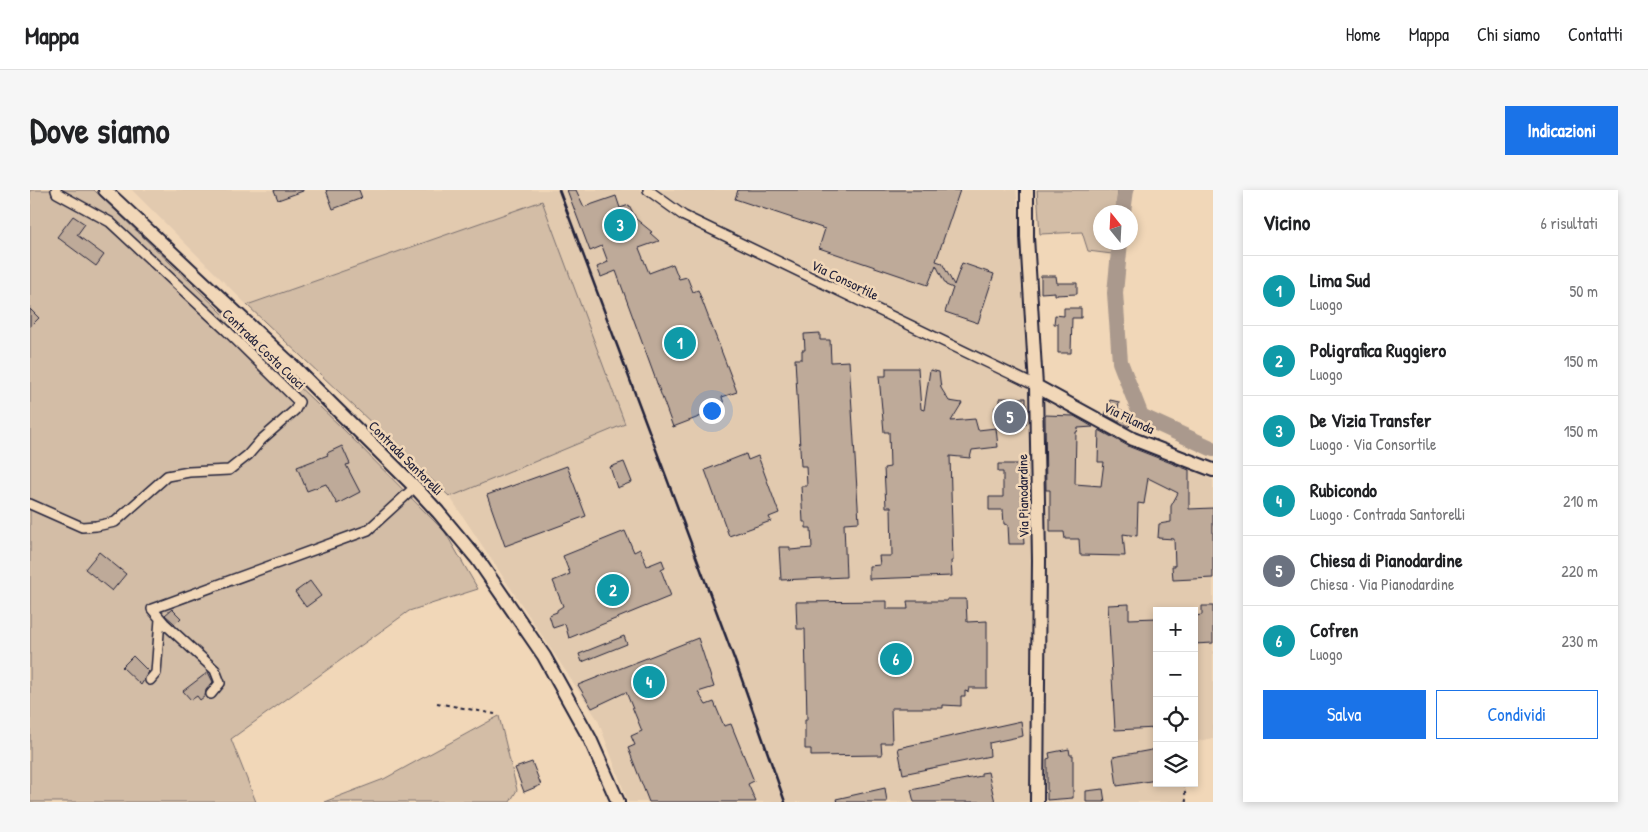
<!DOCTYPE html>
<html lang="it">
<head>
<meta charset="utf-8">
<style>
	body { margin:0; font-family:"Patrick Hand",sans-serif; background:#f6f6f6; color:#202124 }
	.controls { position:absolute; right:15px; bottom:15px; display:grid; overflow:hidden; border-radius:0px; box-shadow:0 2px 8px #0003 }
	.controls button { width:45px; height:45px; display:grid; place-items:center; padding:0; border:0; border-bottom:1px solid #e0e0e0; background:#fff; color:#202124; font:25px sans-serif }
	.compass { position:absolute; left:1063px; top:15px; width:45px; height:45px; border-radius:50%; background:#fff; box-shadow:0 2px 8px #0003; rotate:342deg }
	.you { position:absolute; left:681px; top:220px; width:18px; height:18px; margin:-12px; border:4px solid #fff; border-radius:50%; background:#1a73e8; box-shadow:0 0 0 8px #1a73e833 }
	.badge { display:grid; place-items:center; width:32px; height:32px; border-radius:50%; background:#1a73e8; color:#fff; font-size:16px; font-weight:700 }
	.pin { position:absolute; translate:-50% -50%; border:2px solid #fff; box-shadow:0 1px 5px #0006 }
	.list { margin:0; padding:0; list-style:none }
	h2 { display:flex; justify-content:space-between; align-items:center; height:65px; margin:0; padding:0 20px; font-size:21px }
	h2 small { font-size:16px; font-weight:400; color:#757577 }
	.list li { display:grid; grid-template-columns:32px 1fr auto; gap:15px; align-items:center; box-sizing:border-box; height:70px; padding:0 20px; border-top:1px solid #e0e0e0 }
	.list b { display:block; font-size:19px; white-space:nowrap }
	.list p { margin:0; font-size:16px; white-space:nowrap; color:#757577 }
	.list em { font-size:16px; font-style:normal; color:#757577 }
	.actions { display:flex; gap:10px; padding:15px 20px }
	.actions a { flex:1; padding:11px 0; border:1px solid #1a73e8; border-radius:0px; text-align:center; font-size:18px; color:#1a73e8 }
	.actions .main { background:#1a73e8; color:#fff }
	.icon { flex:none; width:28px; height:28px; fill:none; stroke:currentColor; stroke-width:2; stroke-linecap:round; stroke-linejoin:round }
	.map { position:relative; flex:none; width:1183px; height:612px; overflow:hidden; border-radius:0px }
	header { display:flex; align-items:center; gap:30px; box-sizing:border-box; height:70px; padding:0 25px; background:#fff; border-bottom:1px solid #e0e0e0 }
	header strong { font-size:24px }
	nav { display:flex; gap:28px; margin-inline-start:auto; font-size:18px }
	.intro { display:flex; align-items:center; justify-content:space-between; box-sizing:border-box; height:120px; padding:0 30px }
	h1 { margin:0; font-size:35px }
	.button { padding:12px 22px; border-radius:0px; background:#1a73e8; color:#fff; font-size:18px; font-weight:700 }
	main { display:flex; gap:30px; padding:0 30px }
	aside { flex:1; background:#fff; border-radius:0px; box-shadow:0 2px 8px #0003 }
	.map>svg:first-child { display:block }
	.built { fill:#e2caaf }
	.green { fill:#d3bda6; stroke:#7a7070 }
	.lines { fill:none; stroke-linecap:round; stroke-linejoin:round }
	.river { stroke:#aa998d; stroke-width:16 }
	.building { fill:#beaa99; stroke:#22223b }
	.street-casing { stroke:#22223b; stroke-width:12 }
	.secondary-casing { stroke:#22223b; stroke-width:16 }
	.path { stroke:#22223b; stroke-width:2; stroke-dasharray:4 4; stroke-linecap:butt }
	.street { stroke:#f1d7b8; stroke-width:9 }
	.secondary { stroke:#f1d7b8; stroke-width:12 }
	.rail { stroke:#22223b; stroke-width:2.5 }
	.labels { text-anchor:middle; stroke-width:5; stroke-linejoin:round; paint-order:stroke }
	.street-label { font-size:14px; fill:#22223b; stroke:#f1d7b8 }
</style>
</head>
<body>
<header>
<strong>Mappa</strong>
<nav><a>Home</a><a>Mappa</a><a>Chi siamo</a><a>Contatti</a></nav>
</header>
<div class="intro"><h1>Dove siamo</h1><a class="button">Indicazioni</a></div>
<main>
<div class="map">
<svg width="1183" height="612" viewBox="0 0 1183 612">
	<rect width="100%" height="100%" fill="#f1d7b8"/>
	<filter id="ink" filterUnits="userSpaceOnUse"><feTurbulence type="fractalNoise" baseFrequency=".02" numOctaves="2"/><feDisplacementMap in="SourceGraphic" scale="10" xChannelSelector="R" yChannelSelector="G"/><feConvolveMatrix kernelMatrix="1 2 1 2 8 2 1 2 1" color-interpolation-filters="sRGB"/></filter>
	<g filter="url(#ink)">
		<path class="built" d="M102,0H986L1010,202L1183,290V548L1164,552V421H1127V593H1155L1156,612H598L568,530L420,307L595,234L512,12L217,115Z"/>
		<path class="green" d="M0,0H64L311,237L415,342L448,399L379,421L201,549L226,612H0Z
			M1007,0H1088L1086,22H1070V52L1083,53L1082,64L1058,61L1052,42L1010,44Z
			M512,11L595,234L420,307L217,115Z
			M469,526L487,600L480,612H294L354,589Z"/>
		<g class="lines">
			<path class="river" d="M1093,22L1096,0
				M1090,52L1085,103L1090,172L1111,226L1183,259"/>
		</g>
		<path class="building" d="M244,0H273V1L248,10Z
			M296,0H329L332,8L303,19Z
			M537,0H546L554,17L586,6L590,18L599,15L606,29L622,42L620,43L629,51L609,58L619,83L643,74L649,89L657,87L663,102L668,100L707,202L692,207L695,217L643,237L586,81L571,87L567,77L578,72L572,56L560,61Z
			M708,0H930L906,71L912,73L924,95L932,73L964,84L948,133L915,122L923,98L916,95L906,75L898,95L789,58L795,39L705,9Z
			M43,26L55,34L47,45L74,65L66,76L27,47Z
			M1011,86H1026L1027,93H1047V104L1025,105V102L1011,103Z
			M1034,118H1051V128H1042L1041,163H1028V134H1024L1025,125L1034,126Z
			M0,119L9,128L0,137Z
			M790,143V150H800L801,172L819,171L829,332L814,333L816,387L751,390L749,357H760V360L782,358L781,338H776V332H773L771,296H777L776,276H771L765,169H772V160H775L774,144Z
			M856,178H888L891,219L894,220L900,180L909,182L911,198L919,211L932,213L921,231L945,229L948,240L966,238L968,257L942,260L940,268L920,266L923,371H921L922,386L839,389V376L850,375L849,366H862L861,317H856L854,278L860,277L859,242H854L849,186H856Z
			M970,208H996V234H964L965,217H970Z
			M1080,210L1089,212L1088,219L1094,221L1093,224H1096L1095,229L1101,231L1099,237L1075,225Z
			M1015,225L1044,226L1063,237L1048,238L1047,242H1046L1045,294L1071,296L1074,272H1068L1069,240L1100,257L1159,280V319L1183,318V388L1143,390L1142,376H1145L1144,349L1128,348L1129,334L1141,332V316L1148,303L1118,288L1114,314L1108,313L1107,346L1093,344L1095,366L1050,365L1049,349H1035L1034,342H1020V300H1016Z
			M312,256L320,274L316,275L330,302L307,314L296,294L277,301L267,277L298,265L297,263Z
			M716,264L718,270L728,266L749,323L739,327L741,331L699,346L675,280Z
			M594,272L602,292L587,298L580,277Z
			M968,274H997L996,338L993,339L994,354H979L978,335L974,334L973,320H959V307H973V282H968Z
			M537,276L556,326L475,356L457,305Z
			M595,341L604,362L610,359L617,376L632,370L635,378L631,380L641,406L539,448L535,434L523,438L519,425L527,422V420L533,416L523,391L540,384L533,366Z
			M69,362L96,384L82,401L55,379Z
			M280,391L291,406L276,417L265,402Z
			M917,409H936L937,432L957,431V498H939L938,502L935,501V506H931V516L913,515V518H861L862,553H851L852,565L781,566V559H775V530H777L775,439H767L766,412L857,411V419H878L877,411H917Z
			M1099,414V429L1127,428V538L1085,540L1078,415Z
			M1172,416H1183V453L1164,454V426L1172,425Z
			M142,419L151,428L145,434L135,425Z
			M594,446L597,454L552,472L549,464Z
			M668,448L684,497L668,502L676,515L684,512L694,536L701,534L724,591L718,594L726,612H619L598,558L605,555L601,546L612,541L596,502L562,518L548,495Z
			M103,466L119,482L111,495L92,477Z
			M178,482L183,492L176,500L175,506L170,510L167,506L161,510L153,501Z
			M991,531L993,546L959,553L960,566L873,584L868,558Z
			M1039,559L1040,565H1043V608L1017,610V569L1020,568L1019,563Z
			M1127,559V590L1087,596L1083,567Z
			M502,572L511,595L494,602L485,578Z
			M958,582L965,612H884L881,600L951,586V583Z
			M855,598L857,612H807L806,609Z
			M1073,599L1075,612H1056V601Z"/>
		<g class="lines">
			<g class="street-casing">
				<path id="street" d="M618,0L654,26L1006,196
					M0,314L52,337L66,336L85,332L137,286L159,282L199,280L218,265L231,250L265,220L269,212L197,141L80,32L27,3L26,0
					M120,490L126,483L130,429
					M181,504L190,493L185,480L134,433L122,419L338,340L385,297"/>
			</g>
			<g class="secondary-casing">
				<path id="secondary" d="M75,0L265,178L385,297L408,322L448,370L514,466L560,549L588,612
					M997,0V47L1006,196L1009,370L1007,612
					M1006,196L1103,249L1183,280"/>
			</g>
			<path class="path" d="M407,513L465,524
				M1154,593L1156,612"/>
			<use href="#street" class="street"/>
			<use href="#secondary" class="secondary"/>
			<path class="rail" d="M529,0L711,487L755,612"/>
		</g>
	</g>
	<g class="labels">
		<g class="street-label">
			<text transform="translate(815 90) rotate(26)" y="5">Via Consortile</text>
			<text transform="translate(234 159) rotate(44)" y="5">Contrada Costa Cuoci</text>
			<text transform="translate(1099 228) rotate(26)" y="5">Via Filanda</text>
			<text transform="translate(376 268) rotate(45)" y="5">Contrada Santorelli</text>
			<text transform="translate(993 306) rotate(-91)" y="5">Via Pianodardine</text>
		</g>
	</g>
</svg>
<div class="controls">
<button>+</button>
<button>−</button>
<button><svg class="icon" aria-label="locate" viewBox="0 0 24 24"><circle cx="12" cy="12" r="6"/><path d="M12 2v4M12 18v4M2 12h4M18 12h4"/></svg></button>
<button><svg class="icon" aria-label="layers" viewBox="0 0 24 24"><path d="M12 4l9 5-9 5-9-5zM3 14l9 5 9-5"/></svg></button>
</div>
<svg class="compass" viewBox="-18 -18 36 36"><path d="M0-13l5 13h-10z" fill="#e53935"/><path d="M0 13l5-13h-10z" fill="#757577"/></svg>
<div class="you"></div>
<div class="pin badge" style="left:650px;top:153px;background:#0f9aa8">1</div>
<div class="pin badge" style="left:583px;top:400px;background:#0f9aa8">2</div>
<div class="pin badge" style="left:590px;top:35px;background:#0f9aa8">3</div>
<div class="pin badge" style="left:619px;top:492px;background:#0f9aa8">4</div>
<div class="pin badge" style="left:980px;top:227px;background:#6b7280">5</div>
<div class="pin badge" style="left:866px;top:469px;background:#0f9aa8">6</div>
</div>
<aside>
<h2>Vicino<small>6 risultati</small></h2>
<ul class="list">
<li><span class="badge" style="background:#0f9aa8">1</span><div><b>Lima Sud</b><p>Luogo</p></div><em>50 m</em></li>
<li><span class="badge" style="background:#0f9aa8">2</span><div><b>Poligrafica Ruggiero</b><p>Luogo</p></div><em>150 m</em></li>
<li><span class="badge" style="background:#0f9aa8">3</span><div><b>De Vizia Transfer</b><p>Luogo · Via Consortile</p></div><em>150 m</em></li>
<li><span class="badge" style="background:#0f9aa8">4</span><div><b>Rubicondo</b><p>Luogo · Contrada Santorelli</p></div><em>210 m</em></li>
<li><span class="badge" style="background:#6b7280">5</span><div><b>Chiesa di Pianodardine</b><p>Chiesa · Via Pianodardine</p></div><em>220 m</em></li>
<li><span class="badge" style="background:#0f9aa8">6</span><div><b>Cofren</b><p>Luogo</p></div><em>230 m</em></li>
</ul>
<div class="actions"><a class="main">Salva</a><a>Condividi</a></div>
</aside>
</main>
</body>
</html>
